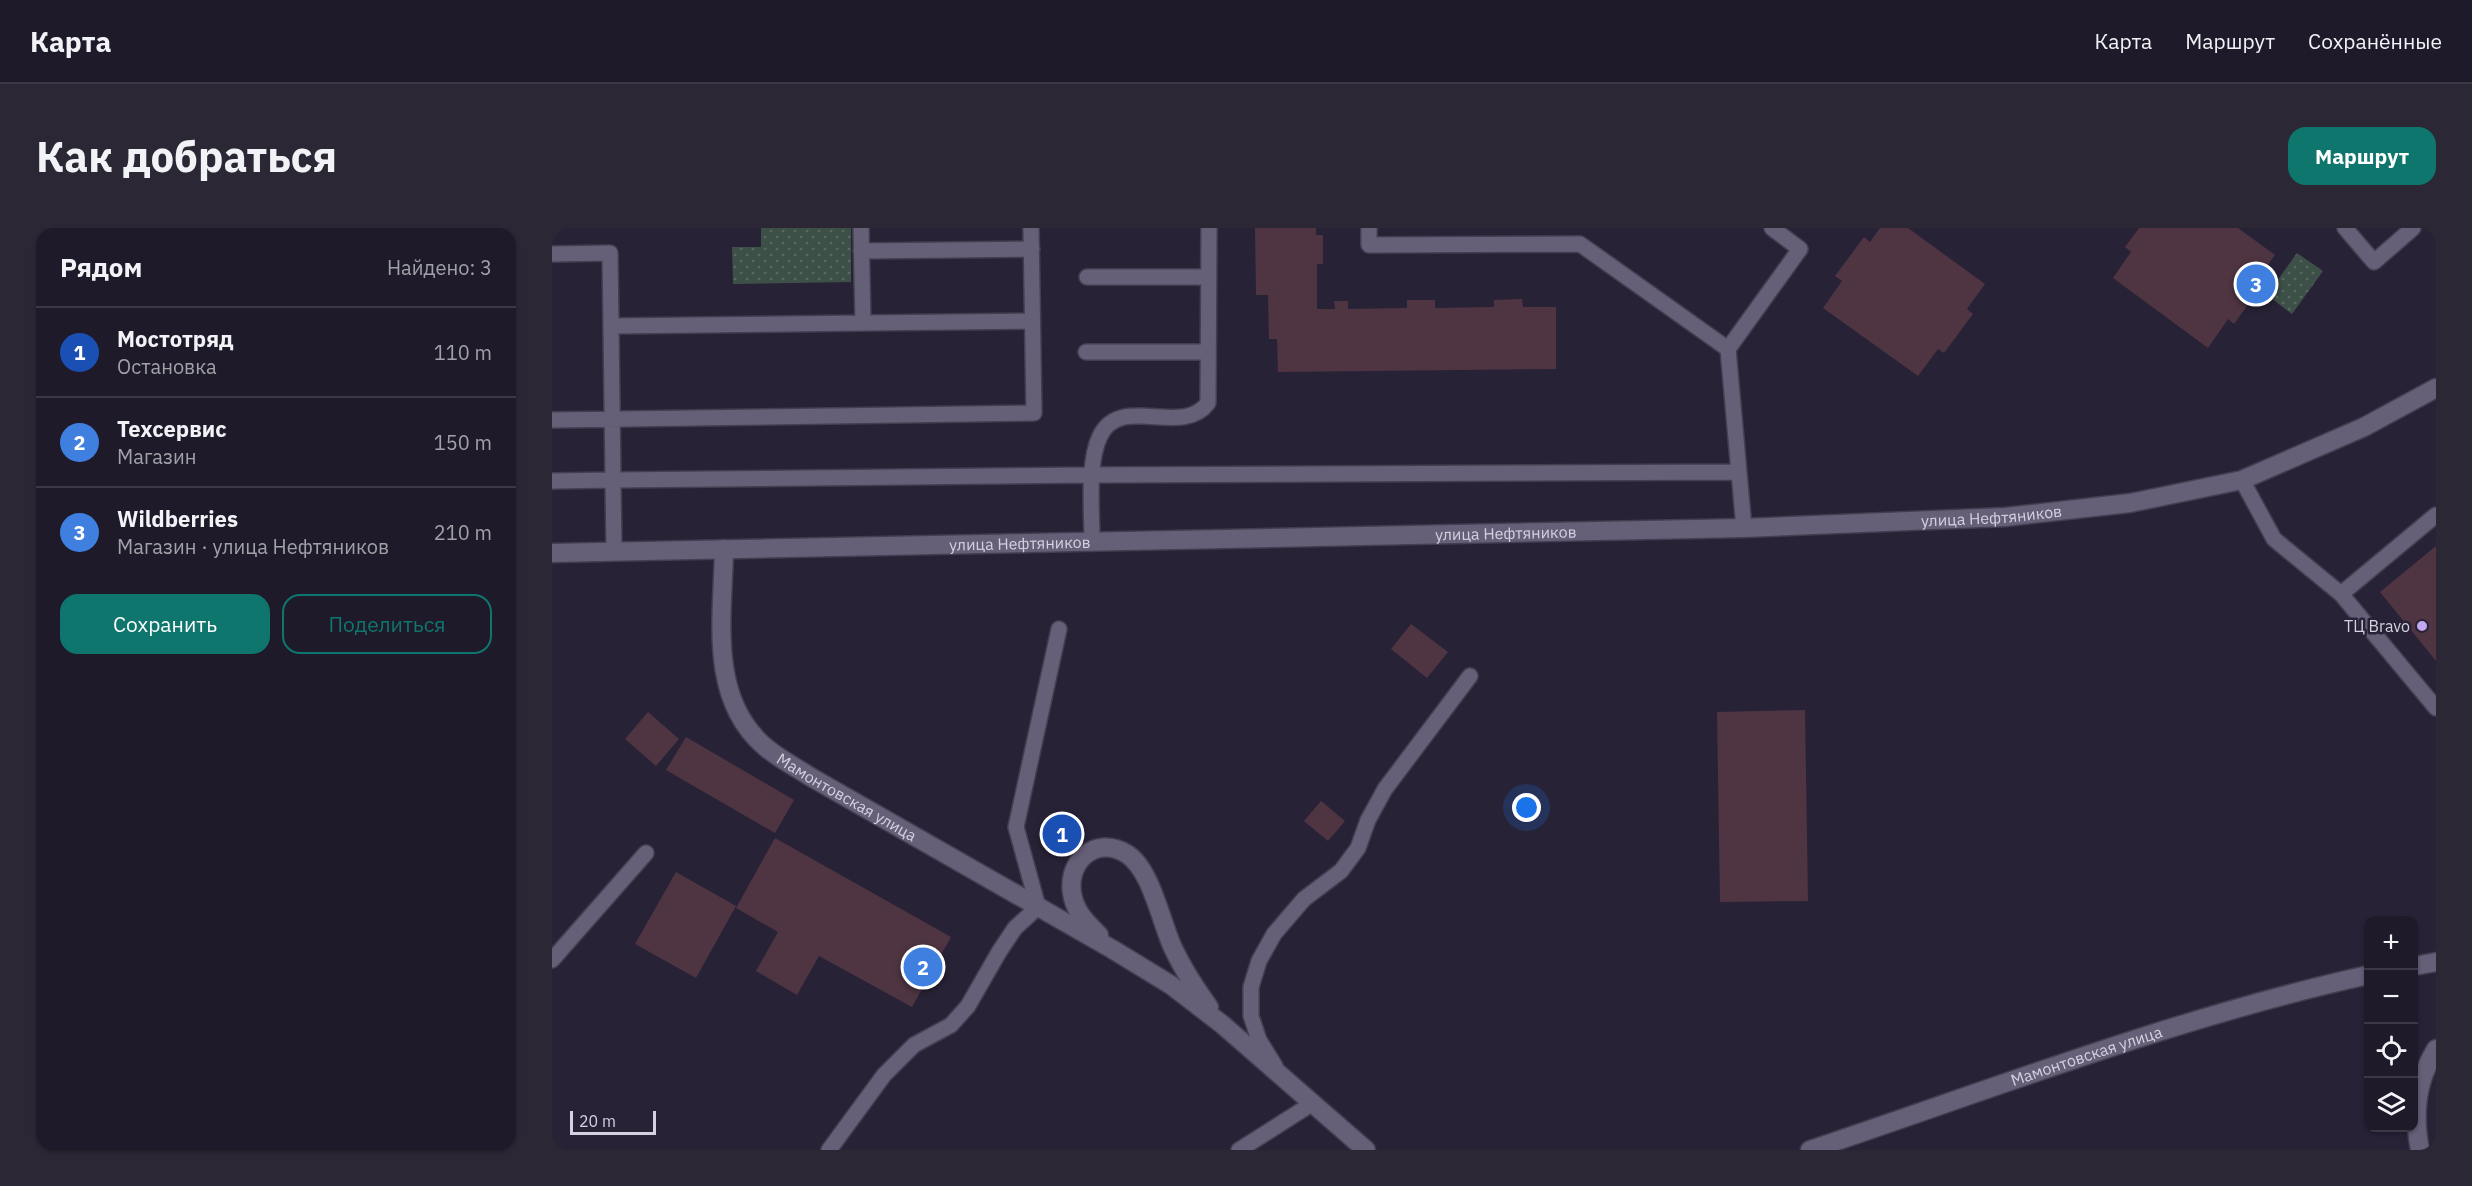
<!DOCTYPE html>
<html lang="ru">
<head>
<meta charset="utf-8">
<style>
	body { margin:0; font-family:"IBM Plex Sans",sans-serif; background:#2b2735; color:#f1f3f6 }
	.controls { position:absolute; right:18px; bottom:18px; display:grid; overflow:hidden; border-radius:12px; box-shadow:0 2px 4px #0004 }
	.controls button { width:54px; height:54px; display:grid; place-items:center; padding:0; border:0; border-bottom:2px solid #3c3846; background:#1e1a29; color:#f1f3f6; font:30px sans-serif }
	.scale { position:absolute; left:18px; bottom:15px; width:86px; box-sizing:border-box; padding-left:6px; border:3px solid #d5d1e0; border-top:0; font-size:16px; line-height:21px; white-space:nowrap; color:#d5d1e0; -webkit-text-stroke:4px #282237; paint-order:stroke }
	.you { position:absolute; left:975px; top:580px; width:21px; height:21px; margin:-15px; border:4px solid #fff; border-radius:50%; background:#1a73e8; box-shadow:0 0 0 9px #1a73e833 }
	.badge { display:grid; place-items:center; width:39px; height:39px; border-radius:50%; background:#0f766e; color:#fff; font-size:20px; font-weight:700 }
	.pin { position:absolute; translate:-50% -50%; border:3px solid #fff; box-shadow:0 2px 6px #0006 }
	.list { margin:0; padding:0; list-style:none }
	h2 { display:flex; justify-content:space-between; align-items:center; height:78px; margin:0; padding:0 24px; font-size:26px }
	h2 small { font-size:20px; font-weight:400; color:#a1a1a8 }
	.list li { display:grid; grid-template-columns:39px 1fr auto; gap:18px; align-items:center; box-sizing:border-box; height:90px; padding:0 24px; border-top:2px solid #3c3846 }
	.list b { display:block; font-size:22px; white-space:nowrap }
	.list p { margin:0; font-size:20px; white-space:nowrap; color:#a1a1a8 }
	.list em { font-size:20px; font-style:normal; color:#a1a1a8 }
	.actions { display:flex; gap:12px; padding:18px 24px }
	.actions a { flex:1; padding:14px 0; border:2px solid #0f766e; border-radius:18px; text-align:center; font-size:21px; color:#0f766e }
	.actions .main { background:#0f766e; color:#fff }
	.icon { flex:none; width:33px; height:33px; fill:none; stroke:currentColor; stroke-width:2; stroke-linecap:round; stroke-linejoin:round }
	.map { position:relative; flex:none; width:1884px; height:922px; overflow:hidden; border-radius:18px }
	header { display:flex; align-items:center; gap:36px; box-sizing:border-box; height:84px; padding:0 30px; background:#1e1a29; border-bottom:2px solid #3c3846 }
	header strong { font-size:28px }
	nav { display:flex; gap:33px; margin-inline-start:auto; font-size:21px }
	.intro { display:flex; align-items:center; justify-content:space-between; box-sizing:border-box; height:144px; padding:0 36px }
	h1 { margin:0; font-size:42px }
	.button { padding:15px 27px; border-radius:18px; background:#0f766e; color:#fff; font-size:21px; font-weight:700 }
	main { display:flex; gap:36px; padding:0 36px }
	aside { flex:1; background:#1e1a29; border-radius:18px; box-shadow:0 2px 4px #0004 }
	.map>svg:first-child { display:block }
	.grass { fill:url(#grass-dots) }
	.building { fill:#4e3541 }
	.lines { fill:none; stroke-linecap:round; stroke-linejoin:round }
	.service-casing { stroke:#443e50; stroke-width:18 }
	.minor-casing { stroke:#443e50; stroke-width:21 }
	.tertiary-casing { stroke:#443e50; stroke-width:21 }
	.service { stroke:#655f78; stroke-width:15 }
	.minor { stroke:#655f78; stroke-width:18 }
	.tertiary { stroke:#655f78; stroke-width:18 }
	.poi-dot { fill:#c4a7f1; stroke:#282237; stroke-width:2 }
	.labels { text-anchor:middle; stroke-width:5; stroke-linejoin:round; paint-order:stroke }
	.street-label { font-size:16px; fill:#d5d1e0; stroke:#282237 }
	.poi-label { font-size:16px; fill:#d5d1e0; stroke:#282237; text-anchor:end }
</style>
</head>
<body>
<header>
<strong>Карта</strong>
<nav><a>Карта</a><a>Маршрут</a><a>Сохранённые</a></nav>
</header>
<div class="intro"><h1>Как добраться</h1><a class="button">Маршрут</a></div>
<main>
<aside>
<h2>Рядом<small>Найдено: 3</small></h2>
<ul class="list">
<li><span class="badge" style="background:#1a4fb4">1</span><div><b>Мостотряд</b><p>Остановка</p></div><em>110 m</em></li>
<li><span class="badge" style="background:#3f7fe0">2</span><div><b>Техсервис</b><p>Магазин</p></div><em>150 m</em></li>
<li><span class="badge" style="background:#3f7fe0">3</span><div><b>Wildberries</b><p>Магазин · улица Нефтяников</p></div><em>210 m</em></li>
</ul>
<div class="actions"><a class="main">Сохранить</a><a>Поделиться</a></div>
</aside>
<div class="map">
<svg width="1884" height="922" viewBox="0 0 1884 922">
	<defs>
		<pattern id="grass-dots" width="8" height="8" patternUnits="userSpaceOnUse" patternTransform="scale(1.5)"><rect width="8" height="8" fill="#3d5047"/><path d="M2 2h.1M6 6h.1" fill="none" stroke="#586861" stroke-width="1.8" stroke-linecap="round"/></pattern>
	</defs>
	<rect width="100%" height="100%" fill="#282237"/>
	<path class="grass" d="M209,0H299V54L181,56L180,19H209Z
		M1745,25L1771,43L1740,86L1715,67Z"/>
	<path class="building" d="M703,0H764V7H771V36H765V81H783L782,73H796V81L855,80V72H883V80L942,79V72L970,71L971,79H1004V141L726,144L725,111H717L716,67H704Z
		M1328,0H1356L1433,56L1415,81L1421,86L1392,125L1386,121L1366,148L1271,80L1290,53L1283,48L1312,9L1318,14Z
		M1587,0H1686L1723,27L1704,53L1710,57L1682,96L1676,91L1656,120L1561,50L1579,24L1573,19Z
		M1884,318V433L1828,364Z
		M859,396L896,424L875,450L839,421Z
		M1253,482L1256,673L1168,674L1165,484Z
		M96,484L127,511L104,538L73,511Z
		M134,509L242,572L223,605L114,542Z
		M769,573L793,593L776,613L752,593Z
		M223,610L399,709L360,779L267,728L245,767L204,743L226,704L184,680Z
		M124,644L184,678L144,750L83,716Z"/>
	<g class="lines">
		<g class="service-casing">
			<path id="service" d="M817,0V17L1028,16L1176,121L1248,21L1220,0
				M1793,0L1822,34L1861,0
				M309,23L480,21
				M0,26L58,25L59,98
				M535,49H657
				M311,95L480,93
				M1176,121L1192,300
				M534,124H656
				M0,192L482,185L479,0
				M1690,252L1722,311L1789,366
				M0,253L61,252L59,98L311,95L309,0
				M1884,287L1789,366L1884,480
				M540,314C540,283 535,235 548,208C569,165 630,210 656,175L657,0
				M62,324L61,252L539,247L1187,244
				M0,732L94,625
				M723,838L707,812L699,788V759L707,733L722,706L752,671L789,643L806,620L816,592L833,561L918,448
				M277,922L332,847L362,817L399,797L416,778L447,724L463,700L486,679L464,599L507,401
				M687,922L761,875"/>
		</g>
		<g class="minor-casing">
			<g id="minor">
				<path id="s1" d="M172,321C171,387 156,468 211,517C224,529 242,538 257,548L560,721L619,757L671,797L814,922"/>
				<path id="s2" d="M0,325L1192,300L1453,289L1578,275L1690,252L1812,199L1884,160"/>
				<path d="M547,707C536,696 525,686 521,670C512,635 543,606 575,626C599,641 609,694 621,720C631,741 643,760 657,779"/>
				<path d="M1862,738L1884,734"/>
				<path id="s3" d="M1258,922C1443,860 1626,789 1816,747"/>
			</g>
		</g>
		<g class="tertiary-casing">
			<path id="tertiary" d="M1868,922C1861,885 1864,854 1884,821"/>
		</g>
		<use href="#service" class="service"/>
		<use href="#minor" class="minor"/>
		<use href="#tertiary" class="tertiary"/>
	</g>
	<circle class="poi-dot" cx="1870" cy="398" r="6"/>
	<g class="labels">
		<g class="street-label">
			<text dy="6" stroke="none"><textPath href="#s2" startOffset="1440">улица Нефтяников</textPath></text>
			<text dy="6" stroke="none"><textPath href="#s2" startOffset="954">улица Нефтяников</textPath></text>
			<text dy="6" stroke="none"><textPath href="#s2" startOffset="468">улица Нефтяников</textPath></text>
			<text dy="6" stroke="none"><textPath href="#s1" startOffset="306">Мамонтовская улица</textPath></text>
			<text dy="6" stroke="none"><textPath href="#s3" startOffset="292">Мамонтовская улица</textPath></text>
		</g>
		<g class="poi-label">
			<text x="1858" y="404">ТЦ Bravo</text>
		</g>
	</g>
</svg>
<div class="controls">
<button>+</button>
<button>−</button>
<button><svg class="icon" aria-label="locate" viewBox="0 0 24 24"><circle cx="12" cy="12" r="6"/><path d="M12 2v4M12 18v4M2 12h4M18 12h4"/></svg></button>
<button><svg class="icon" aria-label="layers" viewBox="0 0 24 24"><path d="M12 4l9 5-9 5-9-5zM3 14l9 5 9-5"/></svg></button>
</div>
<div class="scale">20 m</div>
<div class="you"></div>
<div class="pin badge" style="left:510px;top:606px;background:#1a4fb4">1</div>
<div class="pin badge" style="left:371px;top:739px;background:#3f7fe0">2</div>
<div class="pin badge" style="left:1704px;top:56px;background:#3f7fe0">3</div>
</div>
</main>
</body>
</html>
